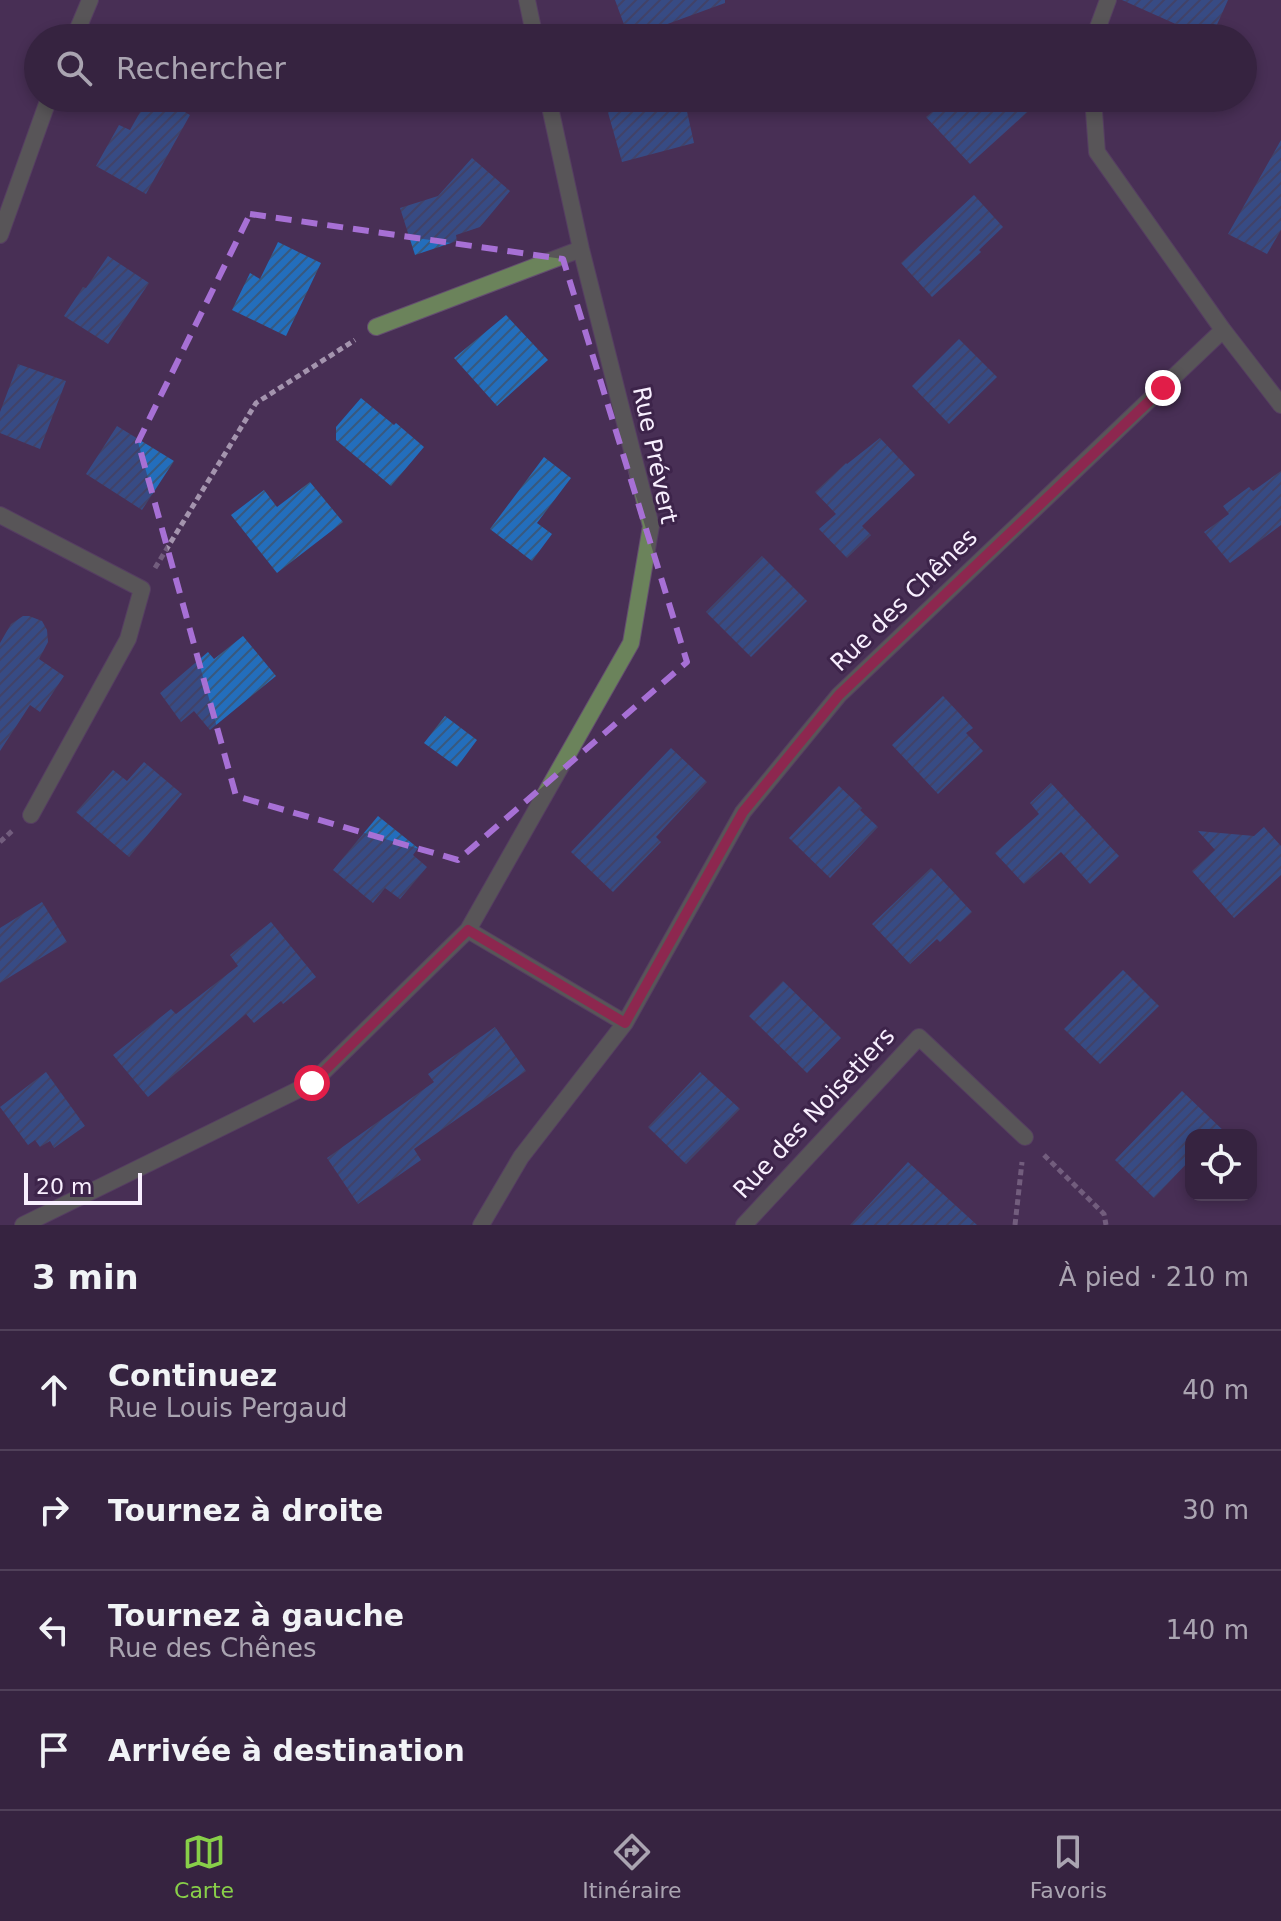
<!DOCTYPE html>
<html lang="fr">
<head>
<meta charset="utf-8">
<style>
	body { margin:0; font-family:"DejaVu Sans",sans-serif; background:#3d2b47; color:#f1f3f6 }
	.controls { position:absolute; right:24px; bottom:24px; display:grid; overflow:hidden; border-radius:16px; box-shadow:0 4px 12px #0003 }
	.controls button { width:72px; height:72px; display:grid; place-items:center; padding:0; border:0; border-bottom:2px solid #504059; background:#362340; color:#f1f3f6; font:40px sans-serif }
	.scale { position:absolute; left:24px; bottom:20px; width:118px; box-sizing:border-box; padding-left:8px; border:4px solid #f8effe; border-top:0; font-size:22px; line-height:28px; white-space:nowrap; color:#f8effe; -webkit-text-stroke:6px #3d244a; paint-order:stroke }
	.stop { position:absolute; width:24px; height:24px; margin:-18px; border:6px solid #e11d48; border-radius:50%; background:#fff }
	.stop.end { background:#e11d48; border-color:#fff; box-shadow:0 2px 8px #0008 }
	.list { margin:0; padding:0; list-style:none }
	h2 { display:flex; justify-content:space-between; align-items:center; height:104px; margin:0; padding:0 32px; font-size:34px }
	h2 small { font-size:26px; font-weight:400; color:#aaa4b1 }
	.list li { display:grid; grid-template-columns:52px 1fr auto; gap:24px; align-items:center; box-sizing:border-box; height:120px; padding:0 32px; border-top:2px solid #504059 }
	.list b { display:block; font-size:30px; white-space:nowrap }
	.list p { margin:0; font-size:26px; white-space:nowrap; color:#aaa4b1 }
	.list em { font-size:26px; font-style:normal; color:#aaa4b1 }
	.icon { flex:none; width:44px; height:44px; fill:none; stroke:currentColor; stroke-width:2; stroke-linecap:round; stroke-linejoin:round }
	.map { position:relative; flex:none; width:1281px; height:1225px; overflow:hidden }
	.search { position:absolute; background:#362340; box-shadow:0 4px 12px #0003; left:24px; right:24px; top:24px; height:88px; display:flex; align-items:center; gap:20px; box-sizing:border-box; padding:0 28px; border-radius:44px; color:#aaa4b1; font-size:30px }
	.sheet { height:584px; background:#362340 }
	nav { display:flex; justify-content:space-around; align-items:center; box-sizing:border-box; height:112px; border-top:2px solid #504059; background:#362340; font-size:22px; color:#aaa4b1 }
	nav a { display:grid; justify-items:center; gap:4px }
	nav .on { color:#88cf49 }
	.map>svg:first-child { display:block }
	.building { fill:url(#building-hatch) }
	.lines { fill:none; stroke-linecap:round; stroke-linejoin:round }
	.minor-casing { stroke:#644e70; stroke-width:18 }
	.path { stroke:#a494ae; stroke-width:5; stroke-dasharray:6 4; stroke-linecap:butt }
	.minor { stroke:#6b835b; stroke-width:16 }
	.route { stroke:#e11d48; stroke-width:10 }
	.marked { fill:none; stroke:#a770d5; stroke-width:6; stroke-dasharray:16 10; stroke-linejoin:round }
	.labels { text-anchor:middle; stroke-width:6; stroke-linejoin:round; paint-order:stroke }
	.street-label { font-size:24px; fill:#f8effe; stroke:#3d244a }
</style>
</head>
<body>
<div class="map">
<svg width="1281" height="1225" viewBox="0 0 1281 1225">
	<defs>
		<pattern id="building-hatch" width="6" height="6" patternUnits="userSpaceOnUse" patternTransform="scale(2)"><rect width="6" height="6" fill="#236ebc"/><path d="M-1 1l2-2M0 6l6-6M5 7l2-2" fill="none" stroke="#38597e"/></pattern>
	</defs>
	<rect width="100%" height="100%" fill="#482f55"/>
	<path class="building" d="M615,0H725V3L629,38Z
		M1122,0H1228L1211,38H1207Z
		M148,98H161L190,115L146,194L96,166L119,125L130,130Z
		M647,98H684L694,143L622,162L607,109Z
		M949,98H1043L970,164L926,117Z
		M1281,140V230L1267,254L1228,234Z
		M472,158L510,191L480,227L456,235L457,241L415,255L400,208L438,196Z
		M974,195L1003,227L979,250L981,252L932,297L901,263Z
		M278,242L321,263L286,336L232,310L250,273L260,279Z
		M108,256L149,283L108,344L64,316L83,287L86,288Z
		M506,315L548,360L497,406L454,358Z
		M959,339L997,377L949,424L912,386Z
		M18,364L66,381L40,449L0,433V412Z
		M361,398L394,425L396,423L424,447L391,486L336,440V427Z
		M117,426L174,461L142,510L86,474Z
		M880,438L915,475L862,526L871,535L847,558L819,529L836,514L815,492L846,463L847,464Z
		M544,457L571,478L537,523L552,534L532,561L490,529Z
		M1281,471V525L1230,563L1204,532L1229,514L1223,506L1249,487L1253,491Z
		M310,482L343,522L277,573L231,515L264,490L277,507Z
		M762,556L807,601L751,657L706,612Z
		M23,616H29L42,621L47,630L48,642L39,659L64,676L40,712L30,705L0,751V643L11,624Z
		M243,636L276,676L210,730L194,711L181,722L160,693L208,652L214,659Z
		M943,696L973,728L966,733L983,751L938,794L892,745Z
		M445,716L477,740L457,767L424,743Z
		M671,748L707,782L656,837L661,842L613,892L571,852Z
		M144,762L182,794L129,857L76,812L113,770L127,781Z
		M1051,783L1119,856L1090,884L1061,852L1024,884L995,853L1039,814L1030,803Z
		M839,786L862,808L860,810L878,827L830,878L789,838Z
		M378,816L418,848L413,855L427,867L400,899L385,888L373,903L333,870Z
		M1264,827L1281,846V875L1234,918L1192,871L1215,850L1198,831L1254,836Z
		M931,868L972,912L940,942L937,939L910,964L872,924Z
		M42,902L67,942L0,983V928Z
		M271,922L316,977L283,1004L281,1001L254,1023L246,1014L148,1097L113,1055L171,1009L176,1014L238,966L230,955Z
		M1123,970L1159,1006L1100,1064L1064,1029Z
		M783,981L841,1038L807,1073L749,1016Z
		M495,1027L526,1071L414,1149L421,1160L358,1204L327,1158L434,1082L428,1074Z
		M46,1072L85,1126L54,1148L50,1141L40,1147L35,1140L28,1145L0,1107Z
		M700,1072L740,1109L686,1164L648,1127Z
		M1182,1091L1228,1135H1191V1159L1154,1198L1115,1160Z
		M908,1162L977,1225H850Z"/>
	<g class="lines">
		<g class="minor-casing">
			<path id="minor" d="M527,0L535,38
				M74,38L90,0
				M1094,38L1108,0
				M1093,98L1097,152L1223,330L1281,405
				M0,235L49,98
				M376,327L581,249
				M0,515L142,589L128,639L31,815
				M468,930L625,1023
				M23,1225L312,1083L468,930L631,643L651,526L581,249L548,98
				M481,1225L521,1157L625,1023L743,812L839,695L1223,330
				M744,1225L919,1037L1025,1137"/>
		</g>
		<path class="path" d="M155,568L256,403L355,340
			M0,842L12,831
			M1044,1155L1104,1214L1106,1225
			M1015,1225L1022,1162"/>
		<use href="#minor" class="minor"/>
	</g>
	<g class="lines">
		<path class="route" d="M312,1083L468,930L625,1023L743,812L839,695L1163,388"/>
	</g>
	<path d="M0 0H1281V1225H0ZM250,214L563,259L687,662L458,860L236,796L138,442Z" fill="#482f55" fill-opacity=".55" fill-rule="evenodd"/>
	<path class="marked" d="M250,214L563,259L687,662L458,860L236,796L138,442Z"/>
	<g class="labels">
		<g class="street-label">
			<text transform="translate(655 455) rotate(78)" y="8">Rue Prévert</text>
			<text transform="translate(904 600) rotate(-44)" y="8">Rue des Chênes</text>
			<text transform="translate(814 1113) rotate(-47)" y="8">Rue des Noisetiers</text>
		</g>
	</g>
</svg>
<div class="controls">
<button><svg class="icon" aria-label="locate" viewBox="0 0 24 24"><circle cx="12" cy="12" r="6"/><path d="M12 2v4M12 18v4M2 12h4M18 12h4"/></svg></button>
</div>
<div class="scale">20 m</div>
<div class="stop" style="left:312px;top:1083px"></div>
<div class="stop end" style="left:1163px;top:388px"></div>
<div class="search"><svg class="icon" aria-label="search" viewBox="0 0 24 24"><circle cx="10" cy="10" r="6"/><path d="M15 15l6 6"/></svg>Rechercher</div>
</div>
<section class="sheet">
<h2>3 min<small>À pied · 210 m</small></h2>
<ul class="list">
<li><svg class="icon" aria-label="ahead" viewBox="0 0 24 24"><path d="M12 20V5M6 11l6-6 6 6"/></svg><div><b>Continuez</b><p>Rue Louis Pergaud</p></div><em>40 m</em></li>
<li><svg class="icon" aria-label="right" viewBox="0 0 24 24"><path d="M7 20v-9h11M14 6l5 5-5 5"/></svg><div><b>Tournez à droite</b></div><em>30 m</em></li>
<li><svg class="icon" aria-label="left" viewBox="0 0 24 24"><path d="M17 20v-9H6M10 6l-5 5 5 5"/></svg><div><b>Tournez à gauche</b><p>Rue des Chênes</p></div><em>140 m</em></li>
<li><svg class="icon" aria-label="arrive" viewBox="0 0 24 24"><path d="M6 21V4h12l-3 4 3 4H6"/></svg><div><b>Arrivée à destination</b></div></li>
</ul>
</section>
<nav>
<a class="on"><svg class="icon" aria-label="map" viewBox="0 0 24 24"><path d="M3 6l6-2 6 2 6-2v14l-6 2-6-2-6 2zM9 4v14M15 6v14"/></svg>Carte</a>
<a><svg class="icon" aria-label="directions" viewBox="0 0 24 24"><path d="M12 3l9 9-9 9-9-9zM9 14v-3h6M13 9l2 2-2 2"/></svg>Itinéraire</a>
<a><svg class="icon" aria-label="saved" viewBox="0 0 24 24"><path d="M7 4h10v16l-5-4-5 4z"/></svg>Favoris</a>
</nav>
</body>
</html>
